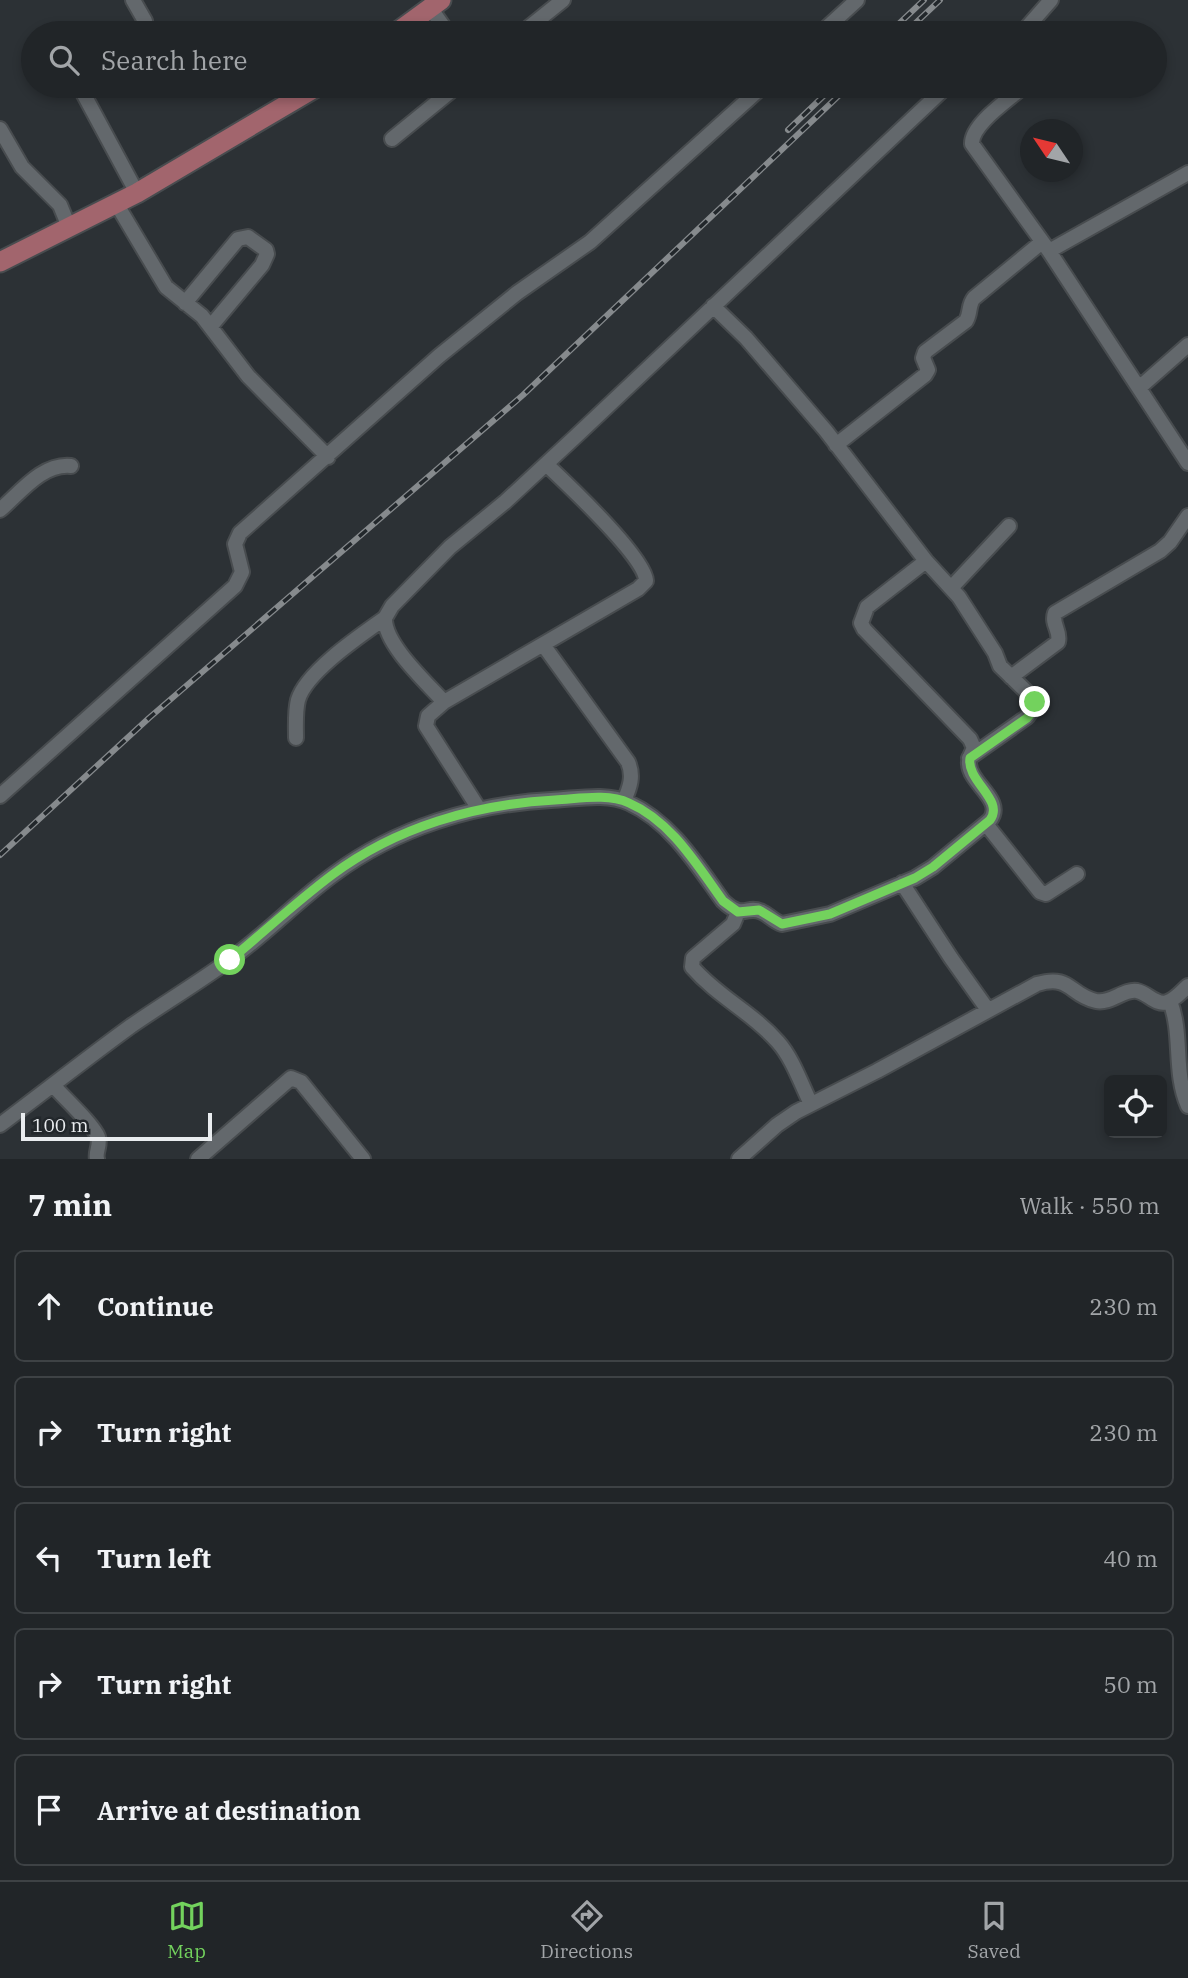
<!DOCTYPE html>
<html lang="en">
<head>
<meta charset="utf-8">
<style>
	body { margin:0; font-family:"IBM Plex Serif",serif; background:#2d3134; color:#f1f3f6 }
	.controls { position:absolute; right:21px; bottom:21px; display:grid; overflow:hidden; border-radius:10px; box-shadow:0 4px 10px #0003 }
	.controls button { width:63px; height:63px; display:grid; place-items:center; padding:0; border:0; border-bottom:2px solid #3e4245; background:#212528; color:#f1f3f6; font:35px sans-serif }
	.compass { position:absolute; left:1020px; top:119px; width:63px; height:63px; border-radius:50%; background:#212528; box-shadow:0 4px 10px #0003; rotate:305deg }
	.scale { position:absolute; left:21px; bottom:18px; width:191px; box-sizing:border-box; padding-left:7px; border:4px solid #e9ecef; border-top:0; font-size:19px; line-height:24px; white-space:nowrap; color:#e9ecef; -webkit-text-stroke:5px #22272b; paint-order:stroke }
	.stop { position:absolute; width:21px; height:21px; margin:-16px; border:5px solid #73d25d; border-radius:50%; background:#fff }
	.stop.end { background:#73d25d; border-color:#fff; box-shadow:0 2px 7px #0008 }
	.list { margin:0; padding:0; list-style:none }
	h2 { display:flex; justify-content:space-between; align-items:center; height:91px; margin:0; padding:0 28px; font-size:30px }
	h2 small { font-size:23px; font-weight:400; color:#a2a5a8 }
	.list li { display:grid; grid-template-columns:46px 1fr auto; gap:21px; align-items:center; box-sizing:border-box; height:112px; margin:0 14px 14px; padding:0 14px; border:2px solid #3e4245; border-radius:10px }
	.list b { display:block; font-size:26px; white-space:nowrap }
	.list em { font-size:23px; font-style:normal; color:#a2a5a8 }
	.icon { flex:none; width:38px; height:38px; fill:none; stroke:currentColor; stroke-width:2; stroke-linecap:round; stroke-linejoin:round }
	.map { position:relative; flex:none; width:1188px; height:1159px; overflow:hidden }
	.search { position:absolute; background:#212528; box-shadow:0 4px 10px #0003; left:21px; right:21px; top:21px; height:77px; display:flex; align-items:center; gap:18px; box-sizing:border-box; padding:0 24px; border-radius:38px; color:#a2a5a8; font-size:26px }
	.sheet { height:721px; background:#212528 }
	nav { display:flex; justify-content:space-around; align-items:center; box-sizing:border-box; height:98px; border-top:2px solid #3e4245; background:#212528; font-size:19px; color:#a2a5a8 }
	nav a { display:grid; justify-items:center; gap:4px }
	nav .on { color:#73d25d }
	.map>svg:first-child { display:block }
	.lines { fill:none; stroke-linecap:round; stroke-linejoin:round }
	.minor-casing { stroke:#484c4f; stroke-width:18 }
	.major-casing { stroke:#484c4f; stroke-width:23 }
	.minor { stroke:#63686c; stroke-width:14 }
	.major { stroke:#a2656d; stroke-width:19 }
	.rail-casing { stroke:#868a8d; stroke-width:6 }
	.rail { stroke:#22272b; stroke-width:3.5; stroke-dasharray:10; stroke-linecap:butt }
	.route { stroke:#73d25d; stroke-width:9 }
</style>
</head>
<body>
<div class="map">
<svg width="1188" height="1159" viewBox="0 0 1188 1159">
	<rect width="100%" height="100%" fill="#2c3135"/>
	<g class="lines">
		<g class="minor-casing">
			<path id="minor" d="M133,0L145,21
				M431,9L448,33
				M522,33L563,0
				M821,33L857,0
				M1022,33L1051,0
				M1024,86C1010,99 971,124 972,144L1049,251L1188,463
				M82,91L137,193
				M0,129L22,167L60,205L69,227
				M392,139L457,86
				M116,203L166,287L202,316L248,376L328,457
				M1049,251L1188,173
				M185,303L238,239L248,237L266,250L267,254L262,265L211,326
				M713,306L746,338L826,431L926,561L959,597L995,653L1000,666L1033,698L1035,706L1027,717L969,758
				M1139,388L1188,345
				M836,445L925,375L928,370L923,358L925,352L966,321C971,313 968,305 974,298L1042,242
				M0,510C20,493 42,463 71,466
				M951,588L1009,526
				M544,646L628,762C634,776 630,787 624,801
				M1011,677L1058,642C1061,631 1051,624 1055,613L1160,551L1170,542L1188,516
				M444,702C427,683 384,644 385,618L392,606L450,547L505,502L574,438L947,86
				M296,738C296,726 295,712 298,700C306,672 361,635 385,618
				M0,796L235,586L242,572L235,544L240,533L439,356L517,293L590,242L763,86
				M479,809L426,726L428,716L444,702L638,589L646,581C646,558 565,482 546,464
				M986,824L1040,892L1046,894L1077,874
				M902,883L951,958L988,1010
				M738,912L733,924L693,958L692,967C719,998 752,1012 778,1042C793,1059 801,1084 811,1104
				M1170,1001C1183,1035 1173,1072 1188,1106
				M53,1085C63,1097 93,1124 98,1137C101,1145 95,1152 97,1159
				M0,1125C44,1092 87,1058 131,1026C163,1004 196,984 228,961C265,935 297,901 334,874C396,828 474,804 551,800C576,799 606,792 629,803C671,822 697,865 723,901C744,921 747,904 762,912C769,915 773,921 782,924L830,914L915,878L933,867L990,820C1005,800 970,784 969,764C968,758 972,753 974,748L970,739L864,629L861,623L867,607L926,561
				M198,1159L291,1078L301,1082L363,1159
				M739,1159L777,1125L796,1112L877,1071L1037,984C1071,974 1069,995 1096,1001C1111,1004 1123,989 1137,991C1148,993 1156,1006 1167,1002C1175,1000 1182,991 1188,986"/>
		</g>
		<g class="major-casing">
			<path id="major" d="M396,33L441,0
				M0,262L137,193L318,86"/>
		</g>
		<use href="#minor" class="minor"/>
		<use href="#major" class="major"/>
		<g class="rail-casing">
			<path id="rail" d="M889,33L924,0
				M905,33L940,0
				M788,130L834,86
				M0,855L149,718L523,395L849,86"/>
		</g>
		<use href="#rail" class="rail"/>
	</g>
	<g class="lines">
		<path class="route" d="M230,960C264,932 296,902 332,875C396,827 476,804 555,800C578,799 607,793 629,803C671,821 697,865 723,901L738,912L759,910L782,924L830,914L915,878L933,867L990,820C1005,800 966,781 970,758L1027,718L1034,710L1035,702"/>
	</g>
</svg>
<div class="controls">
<button><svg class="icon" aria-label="locate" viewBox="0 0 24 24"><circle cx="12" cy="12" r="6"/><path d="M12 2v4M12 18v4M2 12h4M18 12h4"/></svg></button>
</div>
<svg class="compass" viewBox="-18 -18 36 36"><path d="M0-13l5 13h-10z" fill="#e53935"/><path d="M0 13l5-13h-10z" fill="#a2a5a8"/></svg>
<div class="scale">100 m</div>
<div class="stop" style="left:230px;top:960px"></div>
<div class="stop end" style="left:1035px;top:702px"></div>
<div class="search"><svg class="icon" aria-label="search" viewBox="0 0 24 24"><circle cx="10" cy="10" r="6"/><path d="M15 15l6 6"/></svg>Search here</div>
</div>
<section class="sheet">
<h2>7 min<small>Walk · 550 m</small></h2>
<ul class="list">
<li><svg class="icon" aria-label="ahead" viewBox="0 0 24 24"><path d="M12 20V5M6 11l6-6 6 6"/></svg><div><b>Continue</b></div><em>230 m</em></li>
<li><svg class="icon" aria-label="right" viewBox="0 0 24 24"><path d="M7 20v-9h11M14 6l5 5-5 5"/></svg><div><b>Turn right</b></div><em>230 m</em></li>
<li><svg class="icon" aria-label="left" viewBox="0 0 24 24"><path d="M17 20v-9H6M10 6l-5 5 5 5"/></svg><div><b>Turn left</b></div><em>40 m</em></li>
<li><svg class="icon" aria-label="right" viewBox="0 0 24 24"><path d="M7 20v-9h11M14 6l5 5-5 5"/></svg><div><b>Turn right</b></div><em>50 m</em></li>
<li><svg class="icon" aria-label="arrive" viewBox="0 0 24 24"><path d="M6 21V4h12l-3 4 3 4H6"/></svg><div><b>Arrive at destination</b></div></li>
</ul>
</section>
<nav>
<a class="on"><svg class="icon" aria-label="map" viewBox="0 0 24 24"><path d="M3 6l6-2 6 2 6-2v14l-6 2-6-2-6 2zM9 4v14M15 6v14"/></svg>Map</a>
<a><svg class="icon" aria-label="directions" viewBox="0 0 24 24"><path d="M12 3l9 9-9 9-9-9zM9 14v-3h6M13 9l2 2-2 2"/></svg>Directions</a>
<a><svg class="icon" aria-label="saved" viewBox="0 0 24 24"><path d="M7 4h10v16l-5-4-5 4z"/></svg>Saved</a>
</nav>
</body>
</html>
